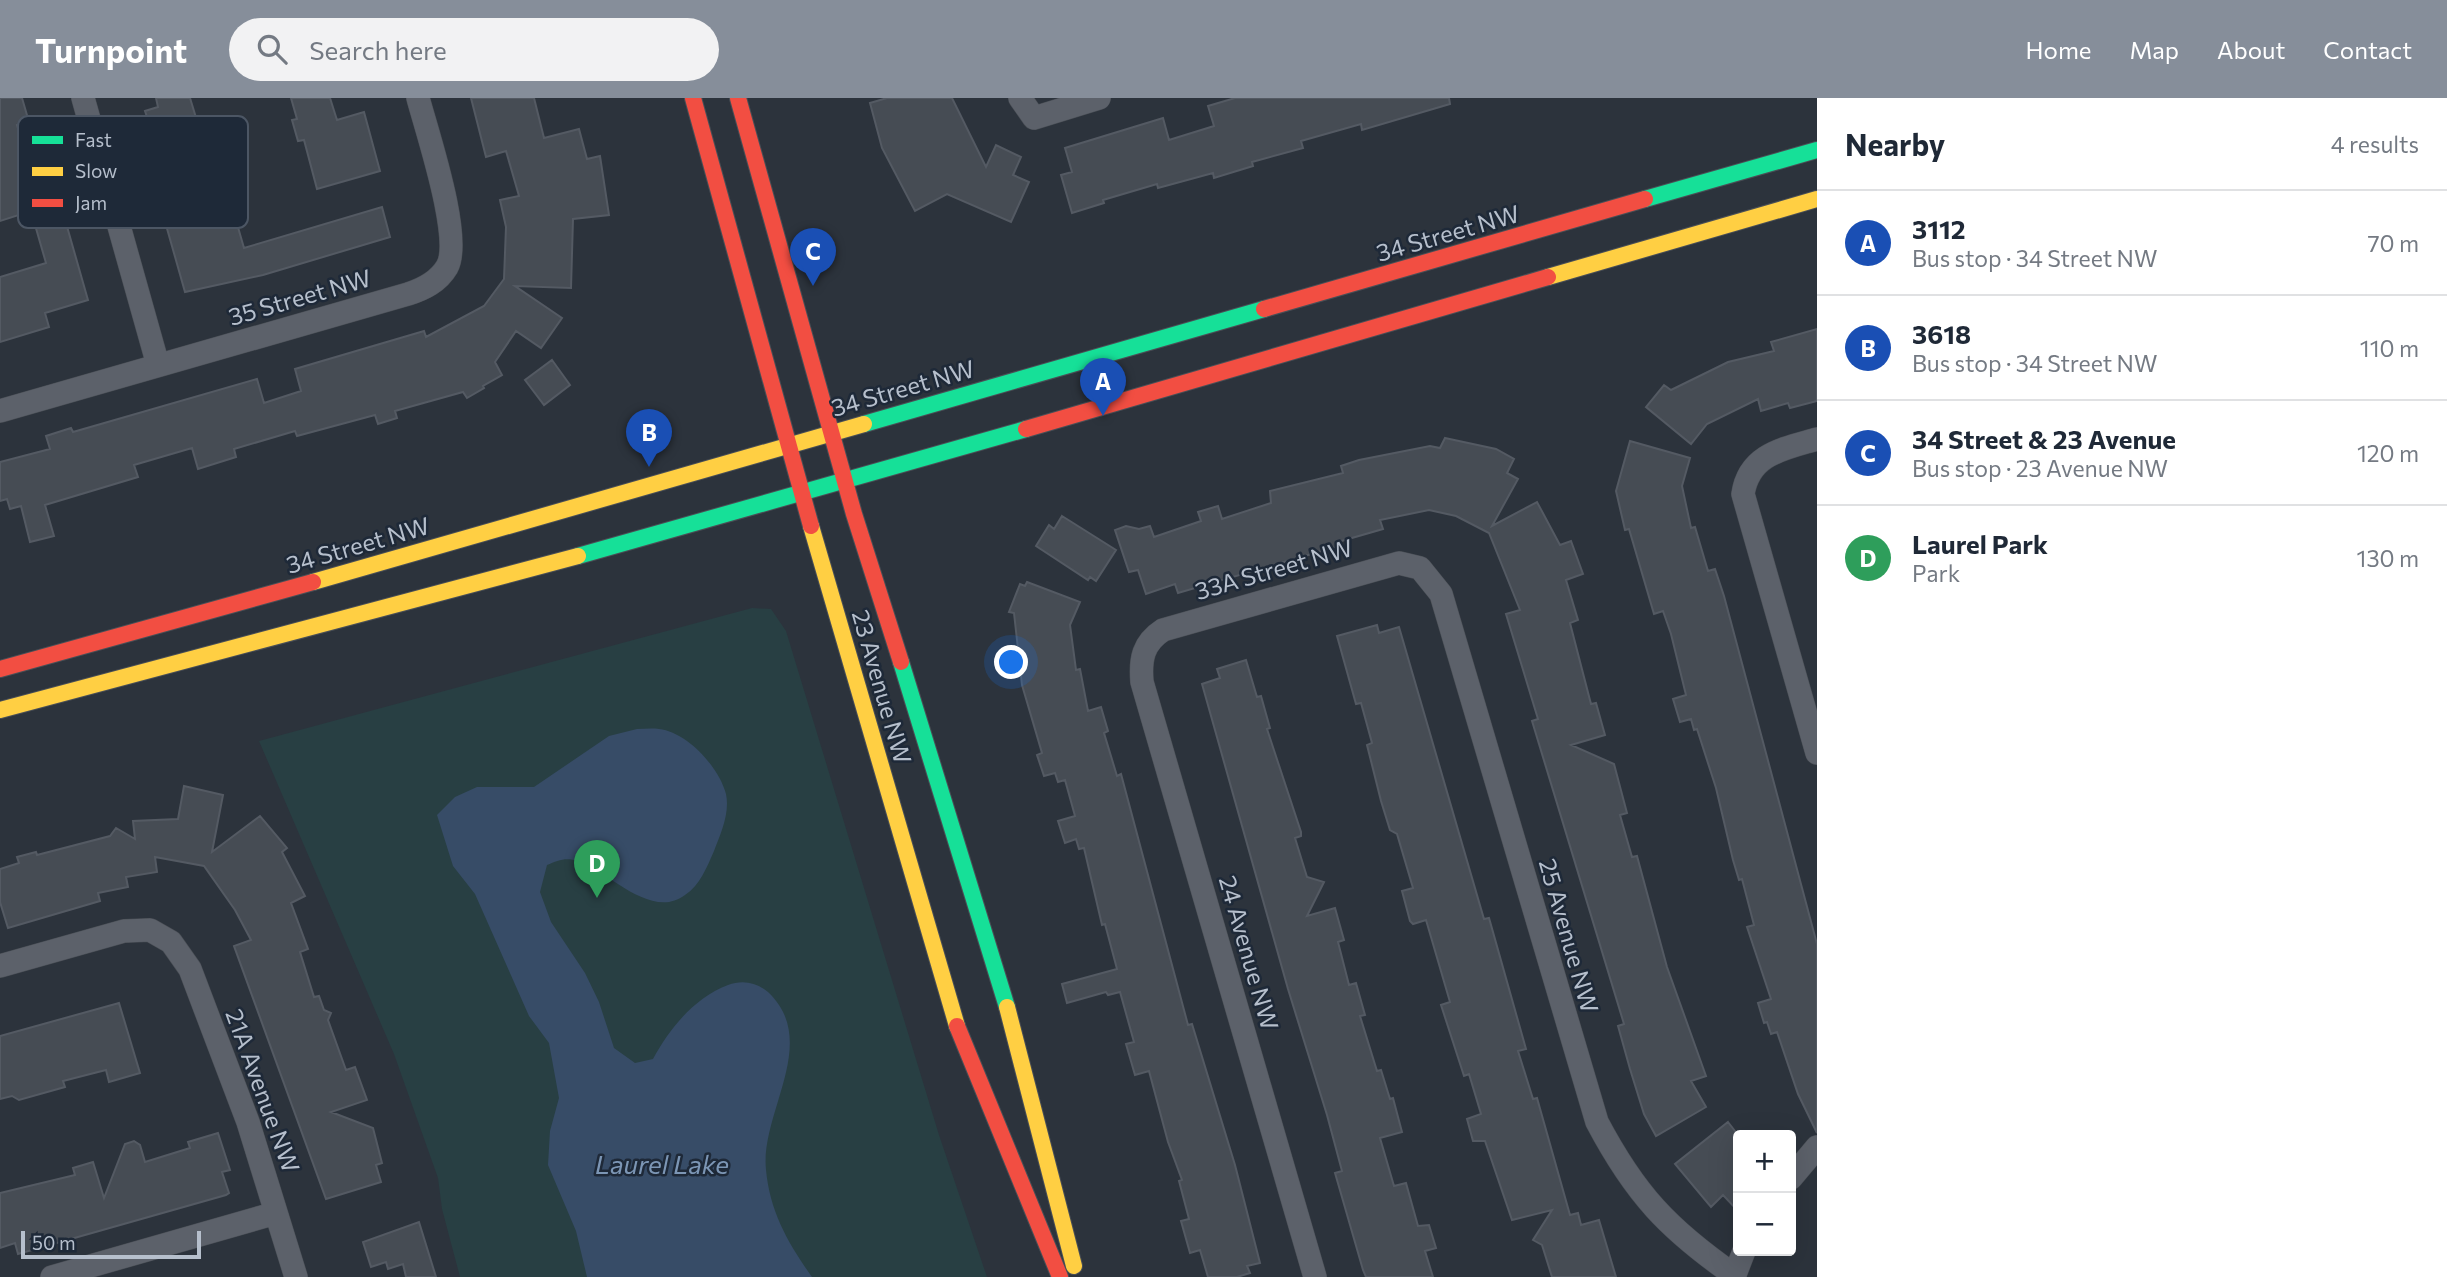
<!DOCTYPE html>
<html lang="en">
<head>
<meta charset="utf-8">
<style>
	body { margin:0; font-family:Commissioner,sans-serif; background:#f2f2f3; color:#1f2937 }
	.controls { position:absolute; right:21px; bottom:21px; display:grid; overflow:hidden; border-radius:7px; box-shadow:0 7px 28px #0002 }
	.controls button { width:63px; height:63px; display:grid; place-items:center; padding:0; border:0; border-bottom:2px solid #e0e1e3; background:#fff; color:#1f2937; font:35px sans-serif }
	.scale { position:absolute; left:21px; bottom:18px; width:180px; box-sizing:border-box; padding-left:7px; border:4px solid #b6bfcc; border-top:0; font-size:19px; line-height:24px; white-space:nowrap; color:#b6bfcc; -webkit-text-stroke:5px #1e2938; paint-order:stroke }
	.you { position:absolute; left:1012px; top:565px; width:24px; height:24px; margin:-18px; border:5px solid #fff; border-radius:50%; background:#1a73e8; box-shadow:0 0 0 10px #1a73e833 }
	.badge { display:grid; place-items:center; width:46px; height:46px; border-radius:50%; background:#868e9a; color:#fff; font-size:23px; font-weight:700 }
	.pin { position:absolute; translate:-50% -58px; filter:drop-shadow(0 2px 4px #0008) }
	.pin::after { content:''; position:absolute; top:37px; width:24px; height:21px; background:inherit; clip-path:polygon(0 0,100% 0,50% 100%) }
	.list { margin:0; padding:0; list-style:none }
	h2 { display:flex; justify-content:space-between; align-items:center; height:91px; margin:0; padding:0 28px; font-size:30px }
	h2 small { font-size:23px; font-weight:400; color:#747a83 }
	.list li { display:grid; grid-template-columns:46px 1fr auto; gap:21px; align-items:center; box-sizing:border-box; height:105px; padding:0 28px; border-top:2px solid #e0e1e3 }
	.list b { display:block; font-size:26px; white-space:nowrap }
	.list p { margin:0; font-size:23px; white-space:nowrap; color:#747a83 }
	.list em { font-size:23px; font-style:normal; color:#747a83 }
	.icon { flex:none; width:38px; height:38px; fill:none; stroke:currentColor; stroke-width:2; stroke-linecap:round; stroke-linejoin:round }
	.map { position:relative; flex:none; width:1817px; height:1179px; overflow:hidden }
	header { display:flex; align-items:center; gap:42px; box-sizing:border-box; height:98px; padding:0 35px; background:#868e9a; color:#fff }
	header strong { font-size:33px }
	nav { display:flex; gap:38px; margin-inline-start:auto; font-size:24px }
	.search { width:490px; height:63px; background:#f2f2f3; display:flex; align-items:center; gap:18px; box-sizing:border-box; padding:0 24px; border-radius:38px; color:#747a83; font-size:26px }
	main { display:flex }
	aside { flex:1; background:#fff }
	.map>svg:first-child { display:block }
	.green { fill:#283f43 }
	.water { fill:#374c67 }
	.building { fill:#464c54; stroke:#545a63; stroke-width:2 }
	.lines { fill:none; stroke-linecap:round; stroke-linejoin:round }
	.street-casing { stroke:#4a4f56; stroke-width:24 }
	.fast-casing { stroke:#4a4f56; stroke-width:18 }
	.slow-casing { stroke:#4a4f56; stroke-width:18 }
	.jam-casing { stroke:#4a4f56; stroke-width:18 }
	.street { stroke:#5c616a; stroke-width:23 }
	.fast { stroke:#16e098; stroke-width:16 }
	.slow { stroke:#ffcf43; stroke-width:16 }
	.jam { stroke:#f24e42; stroke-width:16 }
	.labels { text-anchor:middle; stroke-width:5; stroke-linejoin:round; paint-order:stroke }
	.street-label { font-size:24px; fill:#b6bfcc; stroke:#1e2938 }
	.water-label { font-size:26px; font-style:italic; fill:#7c96b5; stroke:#1e2938 }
	.key { fill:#1e2938; stroke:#4c5664; stroke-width:2 }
	.key-label { font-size:19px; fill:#b6bfcc }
</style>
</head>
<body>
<header>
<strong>Turnpoint</strong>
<div class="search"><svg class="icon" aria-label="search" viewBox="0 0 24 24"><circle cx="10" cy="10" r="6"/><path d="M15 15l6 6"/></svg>Search here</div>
<nav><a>Home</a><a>Map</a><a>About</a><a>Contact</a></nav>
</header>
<main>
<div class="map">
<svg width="1817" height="1179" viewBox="0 0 1817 1179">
	<rect width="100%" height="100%" fill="#2c333c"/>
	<path class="green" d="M752,510L771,511L786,533L939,1037L987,1179H460L442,1111L438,1080L394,956L259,643Z"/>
	<path class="water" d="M637,631C644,631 652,630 659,631C687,634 719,669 726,696C730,715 721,735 714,753C707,769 700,787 685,797C651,823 607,772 578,763C566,759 558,762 547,767L540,794L551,824L585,875L599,904L614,950L635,965L653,961C670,930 694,900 728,887C742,882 756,884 768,894C821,944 760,1014 766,1072C770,1114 788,1145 812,1179H587L576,1133L548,1067L550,1033L559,1000L549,945L529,918L475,796L453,768L437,717L455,699L477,689H534L609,638Z"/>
	<path class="building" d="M0,0H22L29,24L17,27L31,77L45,73L56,112L62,126L66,125L88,202L45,215L49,229L0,244V179L46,165L31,113L0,123Z
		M156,0H190L205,49L214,46L244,150L382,109L390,139L263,177L185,194L166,127L178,124L173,108L188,104L173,49L151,56L145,36L152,34L145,13L158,9Z
		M291,0H330L337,22L364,14L380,73L317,91L304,42L298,43L292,22L297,21Z
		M471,0H534L544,40L579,31L587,61L600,58L609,117L573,121L571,190L515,188L562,220L541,250L516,233L495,264L502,277L483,288L484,290L467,300L463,294L395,313L397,320L378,326L375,317L297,338L295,333L234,351L236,359L198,371L192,350L134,367L138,379L45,407L54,438L30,444L21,408L10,411L7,401L0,403V364L50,351L46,338L71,330L73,334L257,281L264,305L301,293L295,271L424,233L426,239L484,208L504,181L506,129L500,102L519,98L506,53L486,59Z
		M887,0H952L986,69L996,47L1021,59L1013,77L1029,84L1011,124L947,96L915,113L882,50L870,5Z
		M1235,0H1449L1450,6L1362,32L1361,26L1301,43L1303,50L1252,64L1253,68L1214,80L1213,75L1158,90L1157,86L1103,102L1104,105L1072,115L1061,77L1072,74L1065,50L1163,20L1169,42L1214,28L1208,8Z
		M1817,231V303L1790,310L1788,305L1761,313L1758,301L1707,326L1691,346L1646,309L1664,287L1671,292L1728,264L1774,253L1771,244Z
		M552,262L570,287L544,307L525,282Z
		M1445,340L1496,351L1514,361L1507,375L1518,381L1492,428L1537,404L1560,447L1571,443L1583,476L1566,482L1578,522L1570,525L1591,606L1596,605L1605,637L1571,647L1614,666L1627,715L1620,717L1632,759L1637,758L1667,869L1706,978L1691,983L1706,1009L1656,1038L1644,1016L1630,971L1618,928L1624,926L1532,623L1538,621L1506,516L1520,512L1489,435L1456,418L1429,412L1380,422L1383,431L1338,444L1339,448L1178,495L1175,486L1146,496L1138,472L1129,474L1115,432L1126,428L1139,431L1150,428L1154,439L1201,423L1198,414L1218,408L1222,421L1271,405L1270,393L1343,375L1341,368L1359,362L1430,348L1440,350Z
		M1630,343L1690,360L1682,388L1691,430L1695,429L1708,473L1715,471L1724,498L1817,846V1035L1798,996L1777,934L1771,936L1767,924L1764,925L1758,905L1771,901L1747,829L1754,827L1742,781L1739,782L1733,762L1716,690L1697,631L1694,632L1691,621L1680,624L1673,601L1686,597L1671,536L1663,513L1654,516L1629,431L1625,432L1616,393Z
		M1062,418L1116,452L1096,483L1090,479L1088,482L1036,448L1049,427L1054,431Z
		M1027,484L1080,504L1070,527L1076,572L1080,571L1088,613L1101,609L1108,633L1104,635L1117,678L1121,676L1188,927L1192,926L1235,1067L1260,1165L1247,1168L1250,1175L1237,1179H1208L1200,1152L1190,1155L1181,1123L1189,1121L1179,1083L1182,1082L1168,1044L1149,973L1135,977L1126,946L1134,944L1120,894L1108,897L1106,894L1067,905L1062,886L1117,871L1105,826L1102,827L1084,750L1079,751L1076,741L1065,745L1058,723L1075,718L1065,682L1058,684L1055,675L1044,678L1037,657L1042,655L1022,587L1014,515L1009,514L1020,486L1025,488Z
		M1377,527L1379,535L1399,529L1484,821L1489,820L1526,951L1518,953L1533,1001L1537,1000L1570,1117L1578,1115L1581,1127L1599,1122L1616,1179H1552L1542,1147L1533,1142L1552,1112L1512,1122L1485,1043H1473L1467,1021L1481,1016L1469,976L1464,978L1441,907L1450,904L1426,822L1413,826L1410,823L1402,793L1413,790L1397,736L1390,732L1381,703L1367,647L1372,645L1361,605L1356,606L1337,538Z
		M1246,562L1257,599L1261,598L1270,630L1267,631L1301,734V738L1295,740L1307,779L1324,784L1307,818L1335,810L1344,842L1338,844L1349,887L1356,885L1365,917L1360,918L1377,973L1381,972L1390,1001L1393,1000L1402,1034L1380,1040L1394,1088L1406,1085L1418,1128L1429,1127L1436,1150L1425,1153L1433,1179H1366L1363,1172L1335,1075L1342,1073L1327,1017L1288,891L1202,586L1220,580L1217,571Z
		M184,688L223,697L212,754L260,718L287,750L282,754L305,798L291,805L308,851L300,854L314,899L319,898L324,912L331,915L328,922L346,972L355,969L367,1002L331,1014L373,1030L382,1065L376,1067L381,1084L326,1101L234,848L251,842L235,812L204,768L155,759L157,774L126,779L128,789L98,795L100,803L8,830L0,804V771L19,765L17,759L36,754L37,757L110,738L116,730L135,741L133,723L178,721Z
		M119,905L140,975L109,984L106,972L63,983L65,989L19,1002L12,998L0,1001V938Z
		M1728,1024L1738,1037V1113L1723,1097L1711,1109L1675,1066Z
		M218,1035L230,1072L222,1074L229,1095L226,1097L18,1156L15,1145L0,1150V1095L75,1077L73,1070L93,1064L104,1100L125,1046L134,1043L140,1047L145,1064L190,1050L188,1044Z
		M419,1124L436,1179H406L403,1166L388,1171L386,1164L371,1169L363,1144Z"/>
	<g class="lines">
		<g class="street-casing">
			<path id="street" d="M83,0L158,267
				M1020,0L1034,20L1099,0
				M0,313L408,196C424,191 438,184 447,169C463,141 427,34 418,0
				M1817,341C1783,351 1749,356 1743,396L1817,655
				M0,868L124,833L150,832L171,844L190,871L248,1024L296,1179
				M1791,1080L1817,1049
				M52,1179L276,1115
				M1315,1179L1142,584C1140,561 1143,545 1163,532L1399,465L1420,470L1441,496L1597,1024C1635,1096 1668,1131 1734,1177
				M1734,1179L1744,1153"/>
		</g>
		<g class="fast-casing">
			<path id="fast" d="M1645,101L1817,52
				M864,326L1264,211
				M578,458L1026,331
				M901,564L1007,909"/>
		</g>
		<g class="slow-casing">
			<path id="slow" d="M1548,179L1817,101
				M811,428L957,928
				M313,484L864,326
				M0,612L578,458
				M1007,909L1074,1168"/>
		</g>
		<g class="jam-casing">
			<path id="jam" d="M693,0L811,428
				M738,0L854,416L901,564
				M1264,211L1645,101
				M1026,331L1548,179
				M0,571L313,484
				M957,928L1060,1179"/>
		</g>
		<use href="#street" class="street"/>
		<use href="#fast" class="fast"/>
		<use href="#slow" class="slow"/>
		<use href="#jam" class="jam"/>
	</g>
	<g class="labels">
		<g class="street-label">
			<text transform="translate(1448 136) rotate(-16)" y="8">34 Street NW</text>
			<text transform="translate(300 200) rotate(-16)" y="8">35 Street NW</text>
			<text transform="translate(903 291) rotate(-16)" y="8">34 Street NW</text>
			<text transform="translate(358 448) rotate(-16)" y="8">34 Street NW</text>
			<text transform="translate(1274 472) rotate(-16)" y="8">33A Street NW</text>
			<text transform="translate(881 589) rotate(74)" y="8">23 Avenue NW</text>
			<text transform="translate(1568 838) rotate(74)" y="8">25 Avenue NW</text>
			<text transform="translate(1248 855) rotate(74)" y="8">24 Avenue NW</text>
			<text transform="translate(262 993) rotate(70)" y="8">21A Avenue NW</text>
		</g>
		<g class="water-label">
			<text x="662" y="1076">Laurel Lake</text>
		</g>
	</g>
	<rect x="18" y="18" width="230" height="112" rx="10" class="key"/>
	<rect x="32" y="38" width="31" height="8" fill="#16e098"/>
	<rect x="32" y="69" width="31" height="9" fill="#ffcf43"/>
	<rect x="32" y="101" width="31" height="8" fill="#f24e42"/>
	<g class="key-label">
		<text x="75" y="49">Fast</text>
		<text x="75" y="80">Slow</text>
		<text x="75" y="112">Jam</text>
	</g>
</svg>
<div class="controls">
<button>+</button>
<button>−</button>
</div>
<div class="scale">50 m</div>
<div class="you"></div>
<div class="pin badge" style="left:1103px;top:318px;background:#1a4fb4">A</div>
<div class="pin badge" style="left:649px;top:369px;background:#1a4fb4">B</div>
<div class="pin badge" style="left:813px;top:188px;background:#1a4fb4">C</div>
<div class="pin badge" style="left:597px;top:800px;background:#2e9e5b">D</div>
</div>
<aside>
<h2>Nearby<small>4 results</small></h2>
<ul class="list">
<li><span class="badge" style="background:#1a4fb4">A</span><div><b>3112</b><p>Bus stop · 34 Street NW</p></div><em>70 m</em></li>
<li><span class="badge" style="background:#1a4fb4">B</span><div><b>3618</b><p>Bus stop · 34 Street NW</p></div><em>110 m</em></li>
<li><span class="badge" style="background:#1a4fb4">C</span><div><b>34 Street &amp; 23 Avenue</b><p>Bus stop · 23 Avenue NW</p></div><em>120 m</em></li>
<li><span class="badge" style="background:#2e9e5b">D</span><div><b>Laurel Park</b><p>Park</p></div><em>130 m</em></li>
</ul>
</aside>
</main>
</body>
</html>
